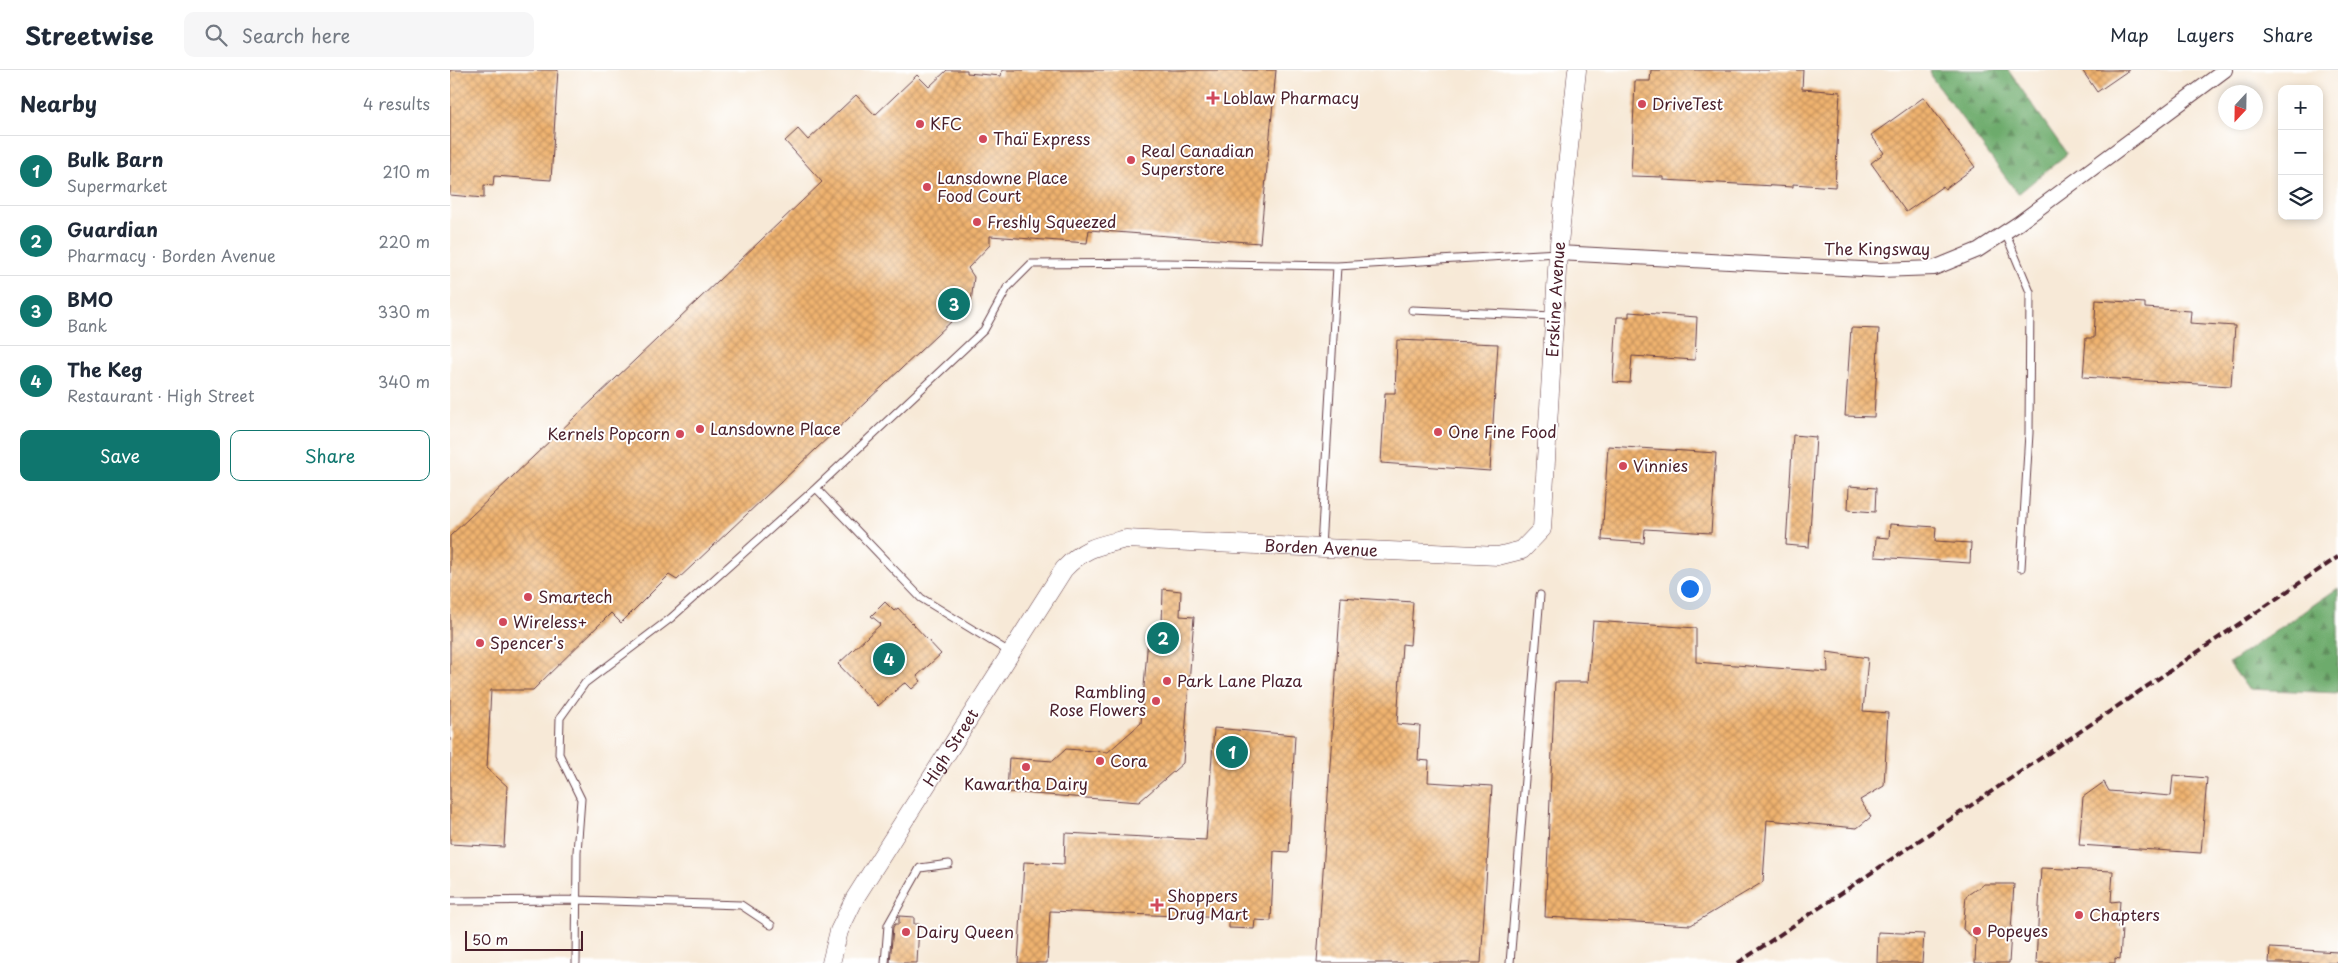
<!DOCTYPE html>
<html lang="en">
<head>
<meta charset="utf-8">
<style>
	body { margin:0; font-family:"Playpen Sans",sans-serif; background:#f6f6f7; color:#1f2937 }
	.controls { position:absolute; right:15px; top:15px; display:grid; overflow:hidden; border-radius:10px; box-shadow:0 2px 8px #0003 }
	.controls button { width:45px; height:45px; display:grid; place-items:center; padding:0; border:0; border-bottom:1px solid #e0e1e3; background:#fff; color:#1f2937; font:25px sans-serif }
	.compass { position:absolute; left:1768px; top:15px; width:45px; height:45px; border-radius:50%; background:#fff; box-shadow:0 2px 8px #0003; rotate:202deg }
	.scale { position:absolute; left:15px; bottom:12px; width:118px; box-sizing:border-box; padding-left:5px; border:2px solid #4a1f2b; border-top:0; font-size:14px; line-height:18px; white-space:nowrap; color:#4a1f2b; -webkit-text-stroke:4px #fff; paint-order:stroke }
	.you { position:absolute; left:1239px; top:518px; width:18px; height:18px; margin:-12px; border:4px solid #fff; border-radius:50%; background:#1a73e8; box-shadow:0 0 0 8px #1a73e833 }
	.badge { display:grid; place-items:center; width:32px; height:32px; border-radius:50%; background:#0f766e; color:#fff; font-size:16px; font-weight:700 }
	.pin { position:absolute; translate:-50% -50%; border:2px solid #fff; box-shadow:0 1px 5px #0006 }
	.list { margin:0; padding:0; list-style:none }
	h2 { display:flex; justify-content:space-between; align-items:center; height:65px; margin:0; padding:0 20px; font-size:21px }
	h2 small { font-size:16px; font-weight:400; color:#747a83 }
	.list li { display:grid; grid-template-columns:32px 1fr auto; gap:15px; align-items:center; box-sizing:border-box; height:70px; padding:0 20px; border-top:1px solid #e0e1e3 }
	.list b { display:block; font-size:19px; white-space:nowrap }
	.list p { margin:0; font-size:16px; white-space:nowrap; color:#747a83 }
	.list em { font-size:16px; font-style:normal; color:#747a83 }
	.actions { display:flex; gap:10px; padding:15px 20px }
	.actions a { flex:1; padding:11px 0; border:1px solid #0f766e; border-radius:10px; text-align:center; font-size:18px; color:#0f766e }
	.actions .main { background:#0f766e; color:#fff }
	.icon { flex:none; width:28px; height:28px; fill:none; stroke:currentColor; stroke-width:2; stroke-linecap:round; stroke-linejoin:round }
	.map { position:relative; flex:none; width:1888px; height:893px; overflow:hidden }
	header { display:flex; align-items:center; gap:30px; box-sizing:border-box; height:70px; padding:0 25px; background:#fff; border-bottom:1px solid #e0e1e3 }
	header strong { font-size:24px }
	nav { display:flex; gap:28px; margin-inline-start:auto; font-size:18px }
	.search { width:350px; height:45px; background:#f6f6f7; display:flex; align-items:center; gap:12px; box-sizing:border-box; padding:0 18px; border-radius:10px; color:#747a83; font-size:19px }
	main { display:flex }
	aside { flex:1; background:#fff }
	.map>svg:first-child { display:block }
	.forest { fill:url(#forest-firs); stroke:#5c654c }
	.building { fill:url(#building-cross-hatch) }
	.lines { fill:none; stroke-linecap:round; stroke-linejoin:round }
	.service-casing { stroke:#643d45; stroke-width:9 }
	.minor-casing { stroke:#643d45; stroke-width:16 }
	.tertiary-casing { stroke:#643d45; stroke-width:19 }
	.service { stroke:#fff; stroke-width:7 }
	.minor { stroke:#fff; stroke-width:14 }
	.tertiary { stroke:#fff; stroke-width:18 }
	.rail { stroke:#4a1f2b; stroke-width:4; stroke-dasharray:8 4; stroke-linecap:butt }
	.poi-dot { fill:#d1495b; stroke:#fff; stroke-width:2 }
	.labels { text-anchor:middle; stroke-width:4; stroke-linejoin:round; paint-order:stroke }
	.poi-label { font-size:16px; fill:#4a1f2b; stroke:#fff; text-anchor:start }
	.street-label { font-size:16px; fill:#4a1f2b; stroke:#fff }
</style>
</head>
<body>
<header>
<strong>Streetwise</strong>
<div class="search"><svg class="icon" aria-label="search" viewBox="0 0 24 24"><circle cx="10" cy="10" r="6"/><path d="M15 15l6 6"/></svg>Search here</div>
<nav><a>Map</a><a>Layers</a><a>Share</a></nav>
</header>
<main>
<aside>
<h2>Nearby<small>4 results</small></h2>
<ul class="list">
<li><span class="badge">1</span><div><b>Bulk Barn</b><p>Supermarket</p></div><em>210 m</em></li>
<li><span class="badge">2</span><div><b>Guardian</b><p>Pharmacy · Borden Avenue</p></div><em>220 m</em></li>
<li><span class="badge">3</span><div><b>BMO</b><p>Bank</p></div><em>330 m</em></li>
<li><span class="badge">4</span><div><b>The Keg</b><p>Restaurant · High Street</p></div><em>340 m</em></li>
</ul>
<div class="actions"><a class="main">Save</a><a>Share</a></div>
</aside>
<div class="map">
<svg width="1888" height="893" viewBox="0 0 1888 893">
	<defs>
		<pattern id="forest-firs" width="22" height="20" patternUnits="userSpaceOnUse" patternTransform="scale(1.25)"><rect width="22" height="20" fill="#6dab6c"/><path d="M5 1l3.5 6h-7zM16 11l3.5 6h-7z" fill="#5c8b59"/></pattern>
		<pattern id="building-cross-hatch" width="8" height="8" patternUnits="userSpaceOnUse" patternTransform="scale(1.25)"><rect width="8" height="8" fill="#efb370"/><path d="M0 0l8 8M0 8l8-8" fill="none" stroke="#c4915c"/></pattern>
	</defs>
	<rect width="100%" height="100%" fill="#fff"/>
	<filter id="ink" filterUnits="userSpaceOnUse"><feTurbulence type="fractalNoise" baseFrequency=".02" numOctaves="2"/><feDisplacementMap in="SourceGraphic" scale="10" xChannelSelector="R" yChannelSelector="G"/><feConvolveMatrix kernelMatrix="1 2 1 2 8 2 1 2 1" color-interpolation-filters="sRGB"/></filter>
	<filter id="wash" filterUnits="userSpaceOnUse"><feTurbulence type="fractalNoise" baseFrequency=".0096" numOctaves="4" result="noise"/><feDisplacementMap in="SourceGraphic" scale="20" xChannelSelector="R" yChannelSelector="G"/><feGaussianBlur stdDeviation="1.12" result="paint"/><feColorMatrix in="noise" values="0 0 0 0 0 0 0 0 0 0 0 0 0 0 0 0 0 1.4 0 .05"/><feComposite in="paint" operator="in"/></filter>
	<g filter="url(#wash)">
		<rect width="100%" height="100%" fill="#f7e9d7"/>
		<path class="forest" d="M1480,0H1558L1617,84L1568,124L1482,8Z
			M1888,518V623L1798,619L1779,593Z"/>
		<g id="blocks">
			<path class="building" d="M0,0H108L101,110L44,106L43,116L34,115V128L0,125Z
				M497,0H517V3L551,6L552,0H826L810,173L639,160L637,173L540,166V175L518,198L524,207L521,233L227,510L219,505L171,553L161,543L83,620H41L37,698L57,716L54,777L0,774V466L372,112L335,71L348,59L358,70L406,25L425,45L467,5L479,17Z
				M1201,0H1353L1352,19L1390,22L1385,117L1343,114V117L1214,110V107L1181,106L1185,11H1200Z
				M1632,0H1679L1647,22Z
				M1474,27L1525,97L1495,119L1493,116L1456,142L1421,93L1434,83L1421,65Z
				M1646,230L1695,233V238L1741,241L1740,253L1785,256L1781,316L1633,307L1636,268H1644Z
				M1179,242L1247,247L1245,290L1182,286L1180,313L1163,312L1167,247H1179Z
				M1401,258L1429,259L1424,347L1395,346Z
				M947,270L1048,274L1040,401L931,393L935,323H945Z
				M1343,365L1366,367L1359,477L1336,475Z
				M1158,376L1266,383L1261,463L1195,459L1194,473L1152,470Z
				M1399,416L1426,418L1425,442L1398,440Z
				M1440,454L1486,457L1485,471L1521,473L1520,493L1425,487L1426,467L1439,468Z
				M713,519L731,521L730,546L744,547L733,693L689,732L557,722L559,688L603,691L616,679L658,682L691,653L698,568L712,555Z
				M891,527L963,532L960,575L952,574L947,654L970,656L968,690L979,691L978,712L1042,716L1031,893H867Z
				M435,532L444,541L448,538L491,584L467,606L471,611L462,619L456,613L453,614L428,636L388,594L431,554L421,546Z
				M1143,551L1246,558V592L1378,602L1377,582L1418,588L1413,641L1438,643L1434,716L1410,730L1421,747L1407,758L1317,750L1313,812L1241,855L1095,847L1105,612H1138Z
				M764,658L845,665L839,782L824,781L821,851L805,850L804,859L779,858V848L600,841L597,893H568L574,792L614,794L615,763L756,770Z
				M1723,705L1757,708L1751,783L1629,775L1633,727L1654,712L1659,721L1721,726Z
				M1591,798L1663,801L1661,832L1670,831L1668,858L1672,859L1670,889L1665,888V893H1586Z
				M1534,814H1564L1559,893H1525L1526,870L1513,859L1516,826Z
				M449,846L464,847V854H469L467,893H440L443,857L445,854H449Z
				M1428,862L1474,864L1472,893H1427Z
				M1820,878L1888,882V893H1819Z"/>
		</g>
	</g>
	<g filter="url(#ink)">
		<use href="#blocks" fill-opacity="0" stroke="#643d45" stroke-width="1"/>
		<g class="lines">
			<g class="service-casing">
				<path id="service" d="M1555,162L1580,222L1579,363L1571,498
					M962,240L1104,246
					M871,478L887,196
					M561,583L471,528L366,418L534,260L557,218L581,194L715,193L887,196L1108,183
					M0,831L127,830L291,835L321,855
					M126,893L127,782L131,729L109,684L110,648L135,613L221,548L366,418
					M435,893L438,855L470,798L499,794
					M1060,893L1090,525"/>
			</g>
			<g class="minor-casing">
				<path id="minor" d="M1108,183L1430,200L1484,198L1528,180L1569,153L1775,0"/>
			</g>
			<g class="tertiary-casing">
				<g id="tertiary">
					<path id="s1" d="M381,893L389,861L405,828L614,499C635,477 647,476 676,469L1048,486L1072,480L1092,459L1108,183L1127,0"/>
				</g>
			</g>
			<use href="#service" class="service"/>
			<use href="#minor" class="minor"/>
			<use href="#tertiary" class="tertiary"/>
			<path class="rail" d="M1288,893L1888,487"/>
		</g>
	</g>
	<g class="poi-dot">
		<path d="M760.5 20.5h5v5h5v5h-5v5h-5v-5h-5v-5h5z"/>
		<circle cx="1192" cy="34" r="5"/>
		<circle cx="470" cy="54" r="5"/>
		<circle cx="533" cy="69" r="5"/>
		<circle cx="681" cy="90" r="5"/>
		<circle cx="477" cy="117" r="5"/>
		<circle cx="527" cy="152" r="5"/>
		<circle cx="250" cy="359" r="5"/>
		<circle cx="988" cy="362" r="5"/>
		<circle cx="230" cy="364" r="5"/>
		<circle cx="1173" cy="396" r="5"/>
		<circle cx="78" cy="527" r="5"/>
		<circle cx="53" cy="552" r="5"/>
		<circle cx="30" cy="573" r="5"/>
		<circle cx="717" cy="611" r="5"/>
		<circle cx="706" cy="631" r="5"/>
		<circle cx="650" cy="691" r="5"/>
		<circle cx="576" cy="697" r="5"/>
		<path d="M704.5 827.5h5v5h5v5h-5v5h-5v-5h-5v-5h5z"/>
		<circle cx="1629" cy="845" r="5"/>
		<circle cx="1527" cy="861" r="5"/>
		<circle cx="456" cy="862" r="5"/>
	</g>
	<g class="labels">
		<g class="poi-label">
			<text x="773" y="34">Loblaw Pharmacy</text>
			<text x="1202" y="40">DriveTest</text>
			<text x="480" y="60">KFC</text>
			<text x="543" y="75">Thaï Express</text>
			<text x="691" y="87">Real Canadian<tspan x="691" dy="18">Superstore</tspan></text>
			<text x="487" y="114">Lansdowne Place<tspan x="487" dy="18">Food Court</tspan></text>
			<text x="537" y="158">Freshly Squeezed</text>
			<text x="260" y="365">Lansdowne Place</text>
			<text x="998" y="368">One Fine Food</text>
			<text x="220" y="370" text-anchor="end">Kernels Popcorn</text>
			<text x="1183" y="402">Vinnies</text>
			<text x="88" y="533">Smartech</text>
			<text x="63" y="558">Wireless+</text>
			<text x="40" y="579">Spencer's</text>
			<text x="727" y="617">Park Lane Plaza</text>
			<text x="696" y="628" text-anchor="end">Rambling<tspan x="696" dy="18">Rose Flowers</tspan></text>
			<text x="660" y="697">Cora</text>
			<text x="576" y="720" text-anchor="middle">Kawartha Dairy</text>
			<text x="717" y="832">Shoppers<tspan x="717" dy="18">Drug Mart</tspan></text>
			<text x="1639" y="851">Chapters</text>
			<text x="1537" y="867">Popeyes</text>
			<text x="466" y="868">Dairy Queen</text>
		</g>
		<g class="street-label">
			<text x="1427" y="185">The Kingsway</text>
			<text dy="6" stroke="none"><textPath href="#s1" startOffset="1186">Erskine Avenue</textPath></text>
			<text dy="6" stroke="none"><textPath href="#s1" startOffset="725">Borden Avenue</textPath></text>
			<text dy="6" stroke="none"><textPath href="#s1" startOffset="248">High Street</textPath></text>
		</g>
	</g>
</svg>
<div class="controls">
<button>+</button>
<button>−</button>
<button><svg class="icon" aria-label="layers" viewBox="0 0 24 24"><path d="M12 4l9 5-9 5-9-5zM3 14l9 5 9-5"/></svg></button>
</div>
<svg class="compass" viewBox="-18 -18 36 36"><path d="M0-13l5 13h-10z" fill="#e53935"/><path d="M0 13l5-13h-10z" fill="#747a83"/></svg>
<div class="scale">50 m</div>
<div class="you"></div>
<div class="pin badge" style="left:782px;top:682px">1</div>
<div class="pin badge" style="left:713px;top:568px">2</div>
<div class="pin badge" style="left:504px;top:234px">3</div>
<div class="pin badge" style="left:439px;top:589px">4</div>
</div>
</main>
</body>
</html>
